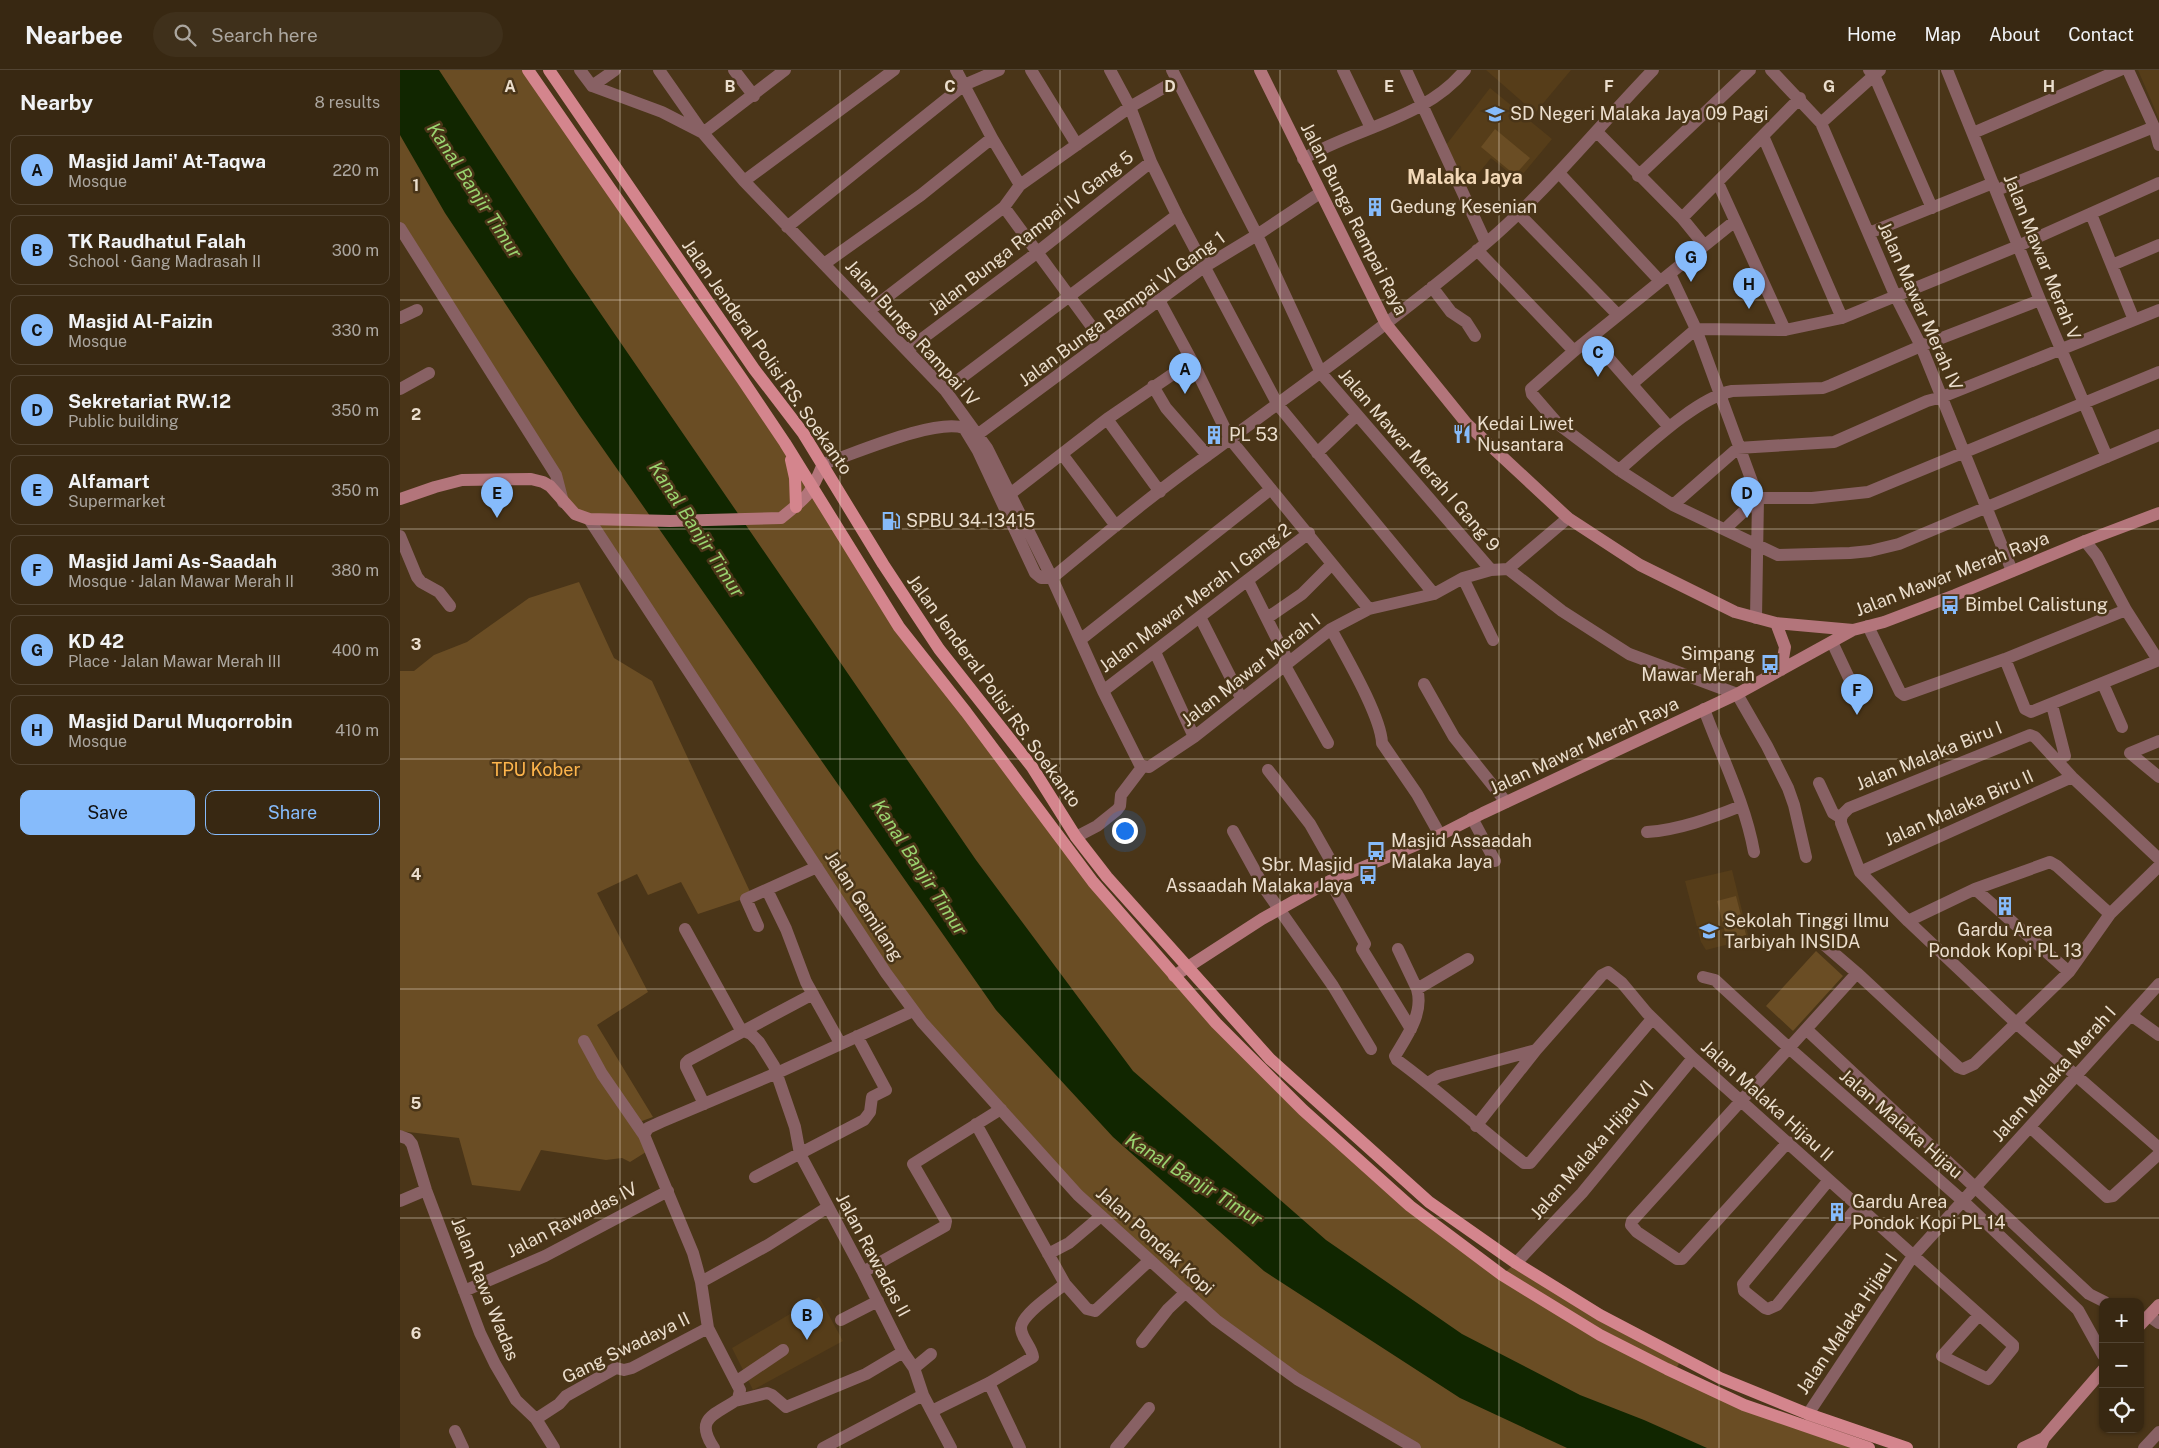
<!DOCTYPE html>
<html lang="en">
<head>
<meta charset="utf-8">
<style>
	body { margin:0; font-family:"Public Sans",sans-serif; background:#3f301b; color:#f1f3f6 }
	.controls { position:absolute; right:15px; bottom:15px; display:grid; overflow:hidden; border-radius:10px; box-shadow:0 1px 4px #0004 }
	.controls button { width:45px; height:45px; display:grid; place-items:center; padding:0; border:0; border-bottom:1px solid #524432; background:#382812; color:#f1f3f6; font:25px sans-serif }
	.you { position:absolute; left:724px; top:760px; width:18px; height:18px; margin:-12px; border:4px solid #fff; border-radius:50%; background:#1a73e8; box-shadow:0 0 0 8px #1a73e833 }
	.badge { display:grid; place-items:center; width:32px; height:32px; border-radius:50%; background:#86bbfb; color:#111; font-size:16px; font-weight:700 }
	.pin { position:absolute; translate:-50% -41px; filter:drop-shadow(0 1px 2px #0008) }
	.pin::after { content:''; position:absolute; top:26px; width:18px; height:15px; background:inherit; clip-path:polygon(0 0,100% 0,50% 100%) }
	.list { margin:0; padding:0; list-style:none }
	h2 { display:flex; justify-content:space-between; align-items:center; height:65px; margin:0; padding:0 20px; font-size:21px }
	h2 small { font-size:16px; font-weight:400; color:#aba69f }
	.list li { display:grid; grid-template-columns:32px 1fr auto; gap:15px; align-items:center; box-sizing:border-box; height:70px; margin:0 10px 10px; padding:0 10px; border:1px solid #524432; border-radius:10px }
	.list b { display:block; font-size:19px; white-space:nowrap }
	.list p { margin:0; font-size:16px; white-space:nowrap; color:#aba69f }
	.list em { font-size:16px; font-style:normal; color:#aba69f }
	.actions { display:flex; gap:10px; padding:15px 20px }
	.actions a { flex:1; padding:11px 0; border:1px solid #86bbfb; border-radius:10px; text-align:center; font-size:18px; color:#86bbfb }
	.actions .main { background:#86bbfb; color:#111 }
	.icon { flex:none; width:28px; height:28px; fill:none; stroke:currentColor; stroke-width:2; stroke-linecap:round; stroke-linejoin:round }
	.map { position:relative; flex:none; width:1759px; height:1378px; overflow:hidden }
	header { display:flex; align-items:center; gap:30px; box-sizing:border-box; height:70px; padding:0 25px; background:#382812; border-bottom:1px solid #524432 }
	header strong { font-size:24px }
	nav { display:flex; gap:28px; margin-inline-start:auto; font-size:18px }
	.search { width:350px; height:45px; background:#3f301b; display:flex; align-items:center; gap:12px; box-sizing:border-box; padding:0 18px; border-radius:28px; color:#aba69f; font-size:19px }
	main { display:flex }
	aside { flex:1; background:#382812 }
	.map>svg:first-child { display:block }
	.built { fill:#563d19 }
	.green { fill:#6a4d24 }
	.water { fill:#112600 }
	.lines { fill:none; stroke-linecap:round; stroke-linejoin:round }
	.street { stroke:#886164; stroke-width:12 }
	.secondary { stroke:#b3757b; stroke-width:12 }
	.primary { stroke:#d4858d; stroke-width:12 }
	.grid { fill:none; stroke:#ebdecd; stroke-width:1; stroke-opacity:0.55 }
	.labels { text-anchor:middle; stroke-width:5; stroke-linejoin:round; paint-order:stroke }
	.poi-label { font-size:18px; fill:#ebdecd; stroke:#4a3518; text-anchor:start }
	.street-label { font-size:18px; fill:#ebdecd; stroke:#4a3518 }
	.park-label { font-size:18px; fill:#feb54c; stroke:#4a3518 }
	.water-label { font-size:19px; font-style:italic; fill:#9ad46f; stroke:#4a3518 }
	.quarter-label { font-size:20px; font-weight:bold; fill:#f2d8b7; stroke:#4a3518 }
	.grid-label { font-size:16px; text-anchor:middle; font-weight:bold; fill:#ebdecd; stroke:#4a3518; stroke-width:5; stroke-linejoin:round; paint-order:stroke }
</style>
</head>
<body>
<header>
<strong>Nearbee</strong>
<div class="search"><svg class="icon" aria-label="search" viewBox="0 0 24 24"><circle cx="10" cy="10" r="6"/><path d="M15 15l6 6"/></svg>Search here</div>
<nav><a>Home</a><a>Map</a><a>About</a><a>Contact</a></nav>
</header>
<main>
<aside>
<h2>Nearby<small>8 results</small></h2>
<ul class="list">
<li><span class="badge">A</span><div><b>Masjid Jami' At-Taqwa</b><p>Mosque</p></div><em>220 m</em></li>
<li><span class="badge">B</span><div><b>TK Raudhatul Falah</b><p>School · Gang Madrasah II</p></div><em>300 m</em></li>
<li><span class="badge">C</span><div><b>Masjid Al-Faizin</b><p>Mosque</p></div><em>330 m</em></li>
<li><span class="badge">D</span><div><b>Sekretariat RW.12</b><p>Public building</p></div><em>350 m</em></li>
<li><span class="badge">E</span><div><b>Alfamart</b><p>Supermarket</p></div><em>350 m</em></li>
<li><span class="badge">F</span><div><b>Masjid Jami As-Saadah</b><p>Mosque · Jalan Mawar Merah II</p></div><em>380 m</em></li>
<li><span class="badge">G</span><div><b>KD 42</b><p>Place · Jalan Mawar Merah III</p></div><em>400 m</em></li>
<li><span class="badge">H</span><div><b>Masjid Darul Muqorrobin</b><p>Mosque</p></div><em>410 m</em></li>
</ul>
<div class="actions"><a class="main">Save</a><a>Share</a></div>
</aside>
<div class="map">
<svg width="1759" height="1378" viewBox="0 0 1759 1378">
	<rect width="100%" height="100%" fill="#4a3518"/>
	<path class="built" d="M1086,0H1171L1135,43Z
		M1738,0H1759V49Z
		M1090,18L1152,69L1118,110L1091,88L1067,118L1046,75Z
		M1332,800L1349,869L1306,880L1301,872L1285,811Z
		M419,1227L443,1271L353,1320L332,1278Z"/>
	<path class="green" d="M0,0H128L342,309L499,557L675,789L903,1040L1102,1205L1116,1193L1283,1287L1274,1302L1469,1378H1017L850,1274L701,1146L522,952L189,449L175,444L156,405L0,158Z
		M1095,59L1130,88L1115,105L1081,77Z
		M179,512L214,588L252,611L352,826L298,844L281,812L248,825L237,804L197,823L248,922L197,955L253,1047L242,1051L246,1082L230,1092L222,1088L206,1090L141,1080L120,1121L72,1115L59,1068L0,1061V601H14L34,585L67,572L129,528Z
		M1336,826L1346,865L1327,870L1317,831Z
		M1416,881L1443,906L1393,961L1366,936Z"/>
	<path class="water" d="M0,0H39L170,199L576,790L733,1001L926,1170L1062,1264L1180,1325L1244,1350L1307,1378H1167L1060,1328L864,1201L713,1067L596,940L180,346L45,143L0,65Z"/>
	<g class="lines">
		<path class="street" d="M180,0L192,16L262,42L303,63L344,111L545,320L587,378L652,508L703,621L739,693L743,696
			M259,0L303,63L385,0
			M334,0L354,26
			M556,0L592,68L620,115
			M631,0L677,75
			M710,0L730,37L751,92L777,145L878,335L1034,524
			M772,0L857,165L921,303L1091,500
			M943,0L971,58
			M1006,0L1086,173
			M1371,0L1421,53L1495,225L1521,276L1612,501
			M1469,0L1474,5L1532,138
			M1547,0L1640,230L1707,387
			M1728,0L1754,57L1759,75
			M192,16L215,0
			M1421,53L1480,0
			M1197,62L1282,148L1304,175
			M1573,63L1720,0
			M1363,66L1442,248
			M903,89C955,58 1025,49 1065,0
			M1159,103L1260,211
			M1238,106L1350,0
			M344,111L494,0
			M1318,113L1385,260
			M1597,120L1754,57
			M604,137L703,272
			M1119,144L1218,245
			M1691,144L1734,250
			M1282,148L1400,28
			M1335,151L1174,281L1131,319L1132,324L1158,354L1219,400L1273,435L1378,485L1450,483L1470,481L1499,474L1759,365
			M387,157L564,15L599,0
			M0,158L156,405L163,432
			M1469,163L1593,113
			M1077,180L1174,281
			M424,194L521,125L592,68
			M1712,195L1759,175
			M1270,204L1296,259L1358,428L1356,548
			M1032,217L1051,242L1066,252L1075,266
			M759,230L792,291L830,369L969,539
			M470,240L604,137L620,115L730,37L777,10
			M0,248L17,240
			M1191,268L1269,357
			M507,280L630,188L751,92
			M1232,314L1296,259L1385,260L1442,248L1618,176L1759,113
			M753,316L766,338L807,385
			M0,319L29,303
			M545,320L777,145
			M707,349L760,422
			M573,368L804,197L857,165L920,123
			M917,383L957,345
			M662,384L716,456
			M423,394C454,384 535,348 564,358L578,381L635,503L641,508H652
			M1219,400C1247,376 1297,328 1332,321L1423,318L1431,315L1521,276L1640,230
			M610,424L707,349L792,291
			M1273,435L1338,378L1434,372L1527,331L1542,327L1759,240
			M189,449L486,903L522,952L678,1125L816,1250L897,1309L1015,1378
			M1325,459L1358,428H1412L1468,422L1759,302
			M0,466L17,507L21,512L39,522L50,536
			M1685,471L1697,486L1726,540L1758,590
			M1108,499L1162,541L1229,584L1337,624L1367,676L1388,718L1394,735L1406,787
			M652,508C703,466 754,423 808,385C901,316 997,249 1085,174C1147,121 1197,58 1253,0
			M1063,508L1093,570
			M848,511L888,591
			M800,547L841,628
			M867,548L902,524L932,494
			M1468,556L1500,622L1504,625L1605,589L1726,540
			M931,559C945,585 981,646 982,673L1017,724L1040,765
			M680,570L871,419
			M1432,572L1456,623
			M755,582L794,667
			M1605,589L1625,639L1631,642L1759,590
			M884,594L928,673
			M1024,614L1054,667L1106,732
			M1703,614L1722,657
			M703,621L909,463
			M1652,635L1665,686
			M1304,639C1321,686 1345,732 1354,782
			M1759,671L1730,683L1759,707
			M743,696L749,697L794,667L931,559L969,539L1034,524L1063,508L1091,500L1108,499L1168,448
			M868,700L910,754L940,807
			M1419,713L1433,743L1441,748
			M1072,748L1095,791
			M1441,748V753L1460,802L1508,851L1616,953L1759,1078
			M1441,748L1443,744L1449,738L1630,665L1635,667L1672,707L1759,789
			M833,761L865,819L933,916L971,979
			M1247,762C1279,760 1311,748 1341,736
			M676,767L697,756L717,740L720,736L721,725L743,696
			M1460,802L1672,707
			M930,811L965,874L962,879L1011,959
			M1575,819L1669,902
			M367,820L386,859L406,912L440,973
			M1508,851L1575,819L1650,792L1657,796L1710,844
			M358,856L346,829L417,797
			M285,859L341,960L351,964L359,972L374,996L395,1057L400,1084L463,1202L503,1282L514,1298L523,1325L551,1378
			M1421,872L1457,903L1558,997L1563,999L1574,994L1669,902L1710,844L1759,796
			M998,879L1017,919
			M1068,889L1017,919C1024,943 1007,966 995,986L997,990C1041,1022 1081,1060 1124,1093H1130L1252,949
			M1303,907L1315,910L1389,978L1563,1131L1678,1240L1703,1285
			M1731,945L1759,965
			M1406,959L1689,1224L1705,1232
			M184,971L202,1004L244,1065
			M1028,1013L1039,1006L1136,980
			M304,1034L286,997V993L289,990L413,924
			M1076,1056L1136,980L1202,905L1208,902L1222,913L1247,943L1293,988L1613,1275V1278L1588,1309L1542,1286L1579,1245
			M1630,1057L1707,1127L1713,1126L1759,1084
			M0,1066L8,1069L12,1074L26,1120L80,1263L95,1294L116,1330L136,1349L154,1378
			M1388,1072L1282,1189H1277L1237,1162L1231,1155L1232,1151L1457,903
			M355,1107L464,1050L470,1042L472,1027L486,1020L457,966
			M1429,1110L1343,1214L1344,1221L1365,1238L1368,1239L1377,1235L1459,1135
			M0,1131L26,1120
			M648,1184L669,1173L701,1146
			M1116,1193L1182,1123L1293,988
			M463,1202L545,1156L546,1151L513,1094L601,1039
			M301,1212L368,1175L428,1137
			M665,1214L687,1239L695,1241L750,1190
			M64,1221L145,1186L268,1121
			M1749,1246L1759,1253
			M441,1250L478,1231
			M742,1272L768,1239L786,1222
			M514,1298L531,1284
			M337,1311L383,1280
			M589,1313L620,1378
			M335,1331L367,1323L372,1325L386,1337L466,1304L503,1282
			M532,1341L589,1313L633,1287C632,1277 621,1268 621,1258C621,1245 655,1222 665,1214L576,1054
			M1408,1344L1513,1186L1759,914
			M136,1349L159,1334L166,1326L216,1298L224,1300L232,1298L308,1258
			M55,1361L63,1378
			M314,1378C293,1347 316,1345 338,1329L340,1320L308,1258L301,1212L293,1183L244,1065L248,1058L261,1052L377,1003L513,941
			M423,1378L523,1325
			M716,1378L749,1338
			M1744,1378L1759,1362"/>
		<path class="secondary" d="M860,0L986,254L1067,354L1168,448L1240,495L1335,542L1376,553L1453,560
			M0,429L35,417L62,410L131,409L143,412L150,416L175,444L189,449L270,451L381,448C407,427 410,426 423,394
			M1376,553L1385,577L1381,600
			M774,906L862,849L930,811L1040,765L1083,743L1337,624L1453,560L1484,552L1555,525L1685,471L1759,443
			M1740,1255L1759,1235
			M1623,1378L1644,1368
			M1640,1378L1644,1368L1703,1300"/>
		<path class="primary" d="M128,0L342,309L385,373L499,557L566,642L693,812L816,953L903,1040L1010,1136L1102,1205L1200,1265L1267,1299L1344,1335L1469,1378
			M149,0L354,299L403,363L483,494L539,579L632,697L676,767L707,807L870,989L1029,1132L1116,1193L1200,1245L1320,1308L1408,1344L1507,1378
			M391,390L395,408L396,437"/>
	</g>
	<path class="grid" d="M220,0V1378M440,0V1378M660,0V1378M880,0V1378M1099,0V1378M1319,0V1378M1539,0V1378M0,230H1759M0,459H1759M0,689H1759M0,919H1759M0,1148H1759"/>
	<defs>
		<g id="school-bare" transform="scale(1.5)"><path d="M0-5L7-2L0 1L-7-2ZM-4 1L0 2.5L4 1V4Q0 6-4 4Z" fill="#86bbfb" stroke="#4a3518" stroke-width="2.5" paint-order="stroke"/></g>
		<g id="building-bare" transform="scale(1.5)"><path d="M-4-6H4V6H1V3H-1V6H-4ZM-2.5-4.3h1.7v1.8h-1.7ZM.8-4.3h1.7v1.8H.8ZM-2.5-1h1.7V.8h-1.7ZM.8-1h1.7V.8H.8Z" fill="#86bbfb" stroke="#4a3518" stroke-width="2.5" paint-order="stroke"/></g>
		<g id="restaurant-bare" transform="scale(1.5)"><path d="M-5-6h1v4h1v-4h1v4h1v-4h1v5L-1.5 .5V6h-2V.5L-5-1ZM5-6V6H3V1.5H1.5Q1.5-4 5-6Z" fill="#86bbfb" stroke="#4a3518" stroke-width="2.5" paint-order="stroke"/></g>
		<g id="fuel-bare" transform="scale(1.5)"><path d="M-5.5-6h7V0h2V4h1.3V-2.5L3-4.5l.8-.8L6-3V5H2.5V1h-1V6h-7ZM-4.2-4.7v3.2H.2V-4.7Z" fill="#86bbfb" stroke="#4a3518" stroke-width="2.5" paint-order="stroke"/></g>
		<g id="bus-bare" transform="scale(1.5)"><path d="M-5-6H5V4H4V6H2V4H-2V6H-4V4H-5ZM-3.5-4V0h7V-4ZM-3.5 1.2v1.5H-2V1.2ZM2 1.2v1.5H3.5V1.2Z" fill="#86bbfb" stroke="#4a3518" stroke-width="2.5" paint-order="stroke"/></g>
		<g id="university-bare" transform="scale(1.5)"><path d="M0-5L7-2L0 1L-7-2ZM-4 1L0 2.5L4 1V4Q0 6-4 4Z" fill="#86bbfb" stroke="#4a3518" stroke-width="2.5" paint-order="stroke"/></g>
	</defs>
	<g fill-rule="evenodd">
		<use href="#school-bare" x="1095" y="44"/>
		<use href="#building-bare" x="975" y="137"/>
		<use href="#restaurant-bare" x="1062" y="364"/>
		<use href="#building-bare" x="814" y="365"/>
		<use href="#fuel-bare" x="491" y="451"/>
		<use href="#bus-bare" x="1550" y="535"/>
		<use href="#bus-bare" x="1370" y="594"/>
		<use href="#bus-bare" x="976" y="781"/>
		<use href="#bus-bare" x="968" y="805"/>
		<use href="#building-bare" x="1605" y="836"/>
		<use href="#university-bare" x="1309" y="861"/>
		<use href="#building-bare" x="1437" y="1142"/>
	</g>
	<g class="labels">
		<g class="poi-label">
			<text x="1110" y="50">SD Negeri Malaka Jaya 09 Pagi</text>
			<text x="990" y="143">Gedung Kesenian</text>
			<text x="1077" y="360">Kedai Liwet<tspan x="1077" dy="21">Nusantara</tspan></text>
			<text x="829" y="371">PL 53</text>
			<text x="506" y="457">SPBU 34-13415</text>
			<text x="1565" y="541">Bimbel Calistung</text>
			<text x="1355" y="590" text-anchor="end">Simpang<tspan x="1355" dy="21">Mawar Merah</tspan></text>
			<text x="991" y="777">Masjid Assaadah<tspan x="991" dy="21">Malaka Jaya</tspan></text>
			<text x="953" y="801" text-anchor="end">Sbr. Masjid<tspan x="953" dy="21">Assaadah Malaka Jaya</tspan></text>
			<text x="1324" y="857">Sekolah Tinggi Ilmu<tspan x="1324" dy="21">Tarbiyah INSIDA</tspan></text>
			<text x="1605" y="866" text-anchor="middle">Gardu Area<tspan x="1605" dy="21">Pondok Kopi PL 13</tspan></text>
			<text x="1452" y="1138">Gardu Area<tspan x="1452" dy="21">Pondok Kopi PL 14</tspan></text>
		</g>
		<g class="street-label">
			<text transform="translate(954 149) rotate(63)" y="6">Jalan Bunga Rampai Raya</text>
			<text transform="translate(631 163) rotate(-38)" y="6">Jalan Bunga Rampai IV Gang 5</text>
			<text transform="translate(1642 187) rotate(68)" y="6">Jalan Mawar Merah V</text>
			<text transform="translate(1520 236) rotate(66)" y="6">Jalan Mawar Merah IV</text>
			<text transform="translate(722 239) rotate(-36)" y="6">Jalan Bunga Rampai VI Gang 1</text>
			<text transform="translate(512 263) rotate(48)" y="6">Jalan Bunga Rampai IV</text>
			<text transform="translate(367 287) rotate(55)" y="6">Jalan Jenderal Polisi RS. Soekanto</text>
			<text transform="translate(1019 390) rotate(49)" y="6">Jalan Mawar Merah I Gang 9</text>
			<text transform="translate(1552 504) rotate(-21)" y="6">Jalan Mawar Merah Raya</text>
			<text transform="translate(795 528) rotate(-37)" y="6">Jalan Mawar Merah I Gang 2</text>
			<text transform="translate(851 600) rotate(-38)" y="6">Jalan Mawar Merah I</text>
			<text transform="translate(594 621) rotate(54)" y="6">Jalan Jenderal Polisi RS. Soekanto</text>
			<text transform="translate(1184 676) rotate(-25)" y="6">Jalan Mawar Merah Raya</text>
			<text transform="translate(1529 686) rotate(-22)" y="6">Jalan Malaka Biru I</text>
			<text transform="translate(1559 738) rotate(-24)" y="6">Jalan Malaka Biru II</text>
			<text transform="translate(464 836) rotate(57)" y="6">Jalan Gemilang</text>
			<text transform="translate(1654 1004) rotate(-48)" y="6">Jalan Malaka Merah I</text>
			<text transform="translate(1367 1031) rotate(42)" y="6">Jalan Malaka Hijau II</text>
			<text transform="translate(1501 1054) rotate(41)" y="6">Jalan Malaka Hijau</text>
			<text transform="translate(1192 1080) rotate(-49)" y="6">Jalan Malaka Hijau VI</text>
			<text transform="translate(172 1150) rotate(-27)" y="6">Jalan Rawadas IV</text>
			<text transform="translate(755 1171) rotate(42)" y="6">Jalan Pondak Kopi</text>
			<text transform="translate(473 1185) rotate(62)" y="6">Jalan Rawadas II</text>
			<text transform="translate(85 1219) rotate(68)" y="6">Jalan Rawa Wadas</text>
			<text transform="translate(1447 1254) rotate(-56)" y="6">Jalan Malaka Hijau I</text>
			<text transform="translate(226 1278) rotate(-26)" y="6">Gang Swadaya II</text>
		</g>
		<g class="park-label">
			<text x="136" y="706">TPU Kober</text>
		</g>
		<g class="water-label">
			<text transform="translate(75 120) rotate(57)" y="7">Kanal Banjir Timur</text>
			<text transform="translate(297 459) rotate(57)" y="7">Kanal Banjir Timur</text>
			<text transform="translate(520 797) rotate(57)" y="7">Kanal Banjir Timur</text>
			<text transform="translate(794 1109) rotate(32)" y="7">Kanal Banjir Timur</text>
		</g>
		<g class="quarter-label">
			<text x="1065" y="114">Malaka Jaya</text>
		</g>
	</g>
	<g class="grid-label">
		<text x="110" y="22">A</text>
		<text x="330" y="22">B</text>
		<text x="550" y="22">C</text>
		<text x="770" y="22">D</text>
		<text x="989" y="22">E</text>
		<text x="1209" y="22">F</text>
		<text x="1429" y="22">G</text>
		<text x="1649" y="22">H</text>
		<text x="16" y="121">1</text>
		<text x="16" y="350">2</text>
		<text x="16" y="580">3</text>
		<text x="16" y="810">4</text>
		<text x="16" y="1039">5</text>
		<text x="16" y="1269">6</text>
	</g>
</svg>
<div class="controls">
<button>+</button>
<button>−</button>
<button><svg class="icon" aria-label="locate" viewBox="0 0 24 24"><circle cx="12" cy="12" r="6"/><path d="M12 2v4M12 18v4M2 12h4M18 12h4"/></svg></button>
</div>
<div class="you"></div>
<div class="pin badge" style="left:785px;top:324px">A</div>
<div class="pin badge" style="left:407px;top:1270px">B</div>
<div class="pin badge" style="left:1198px;top:307px">C</div>
<div class="pin badge" style="left:1347px;top:448px">D</div>
<div class="pin badge" style="left:97px;top:448px">E</div>
<div class="pin badge" style="left:1457px;top:645px">F</div>
<div class="pin badge" style="left:1291px;top:212px">G</div>
<div class="pin badge" style="left:1349px;top:239px">H</div>
</div>
</main>
</body>
</html>
